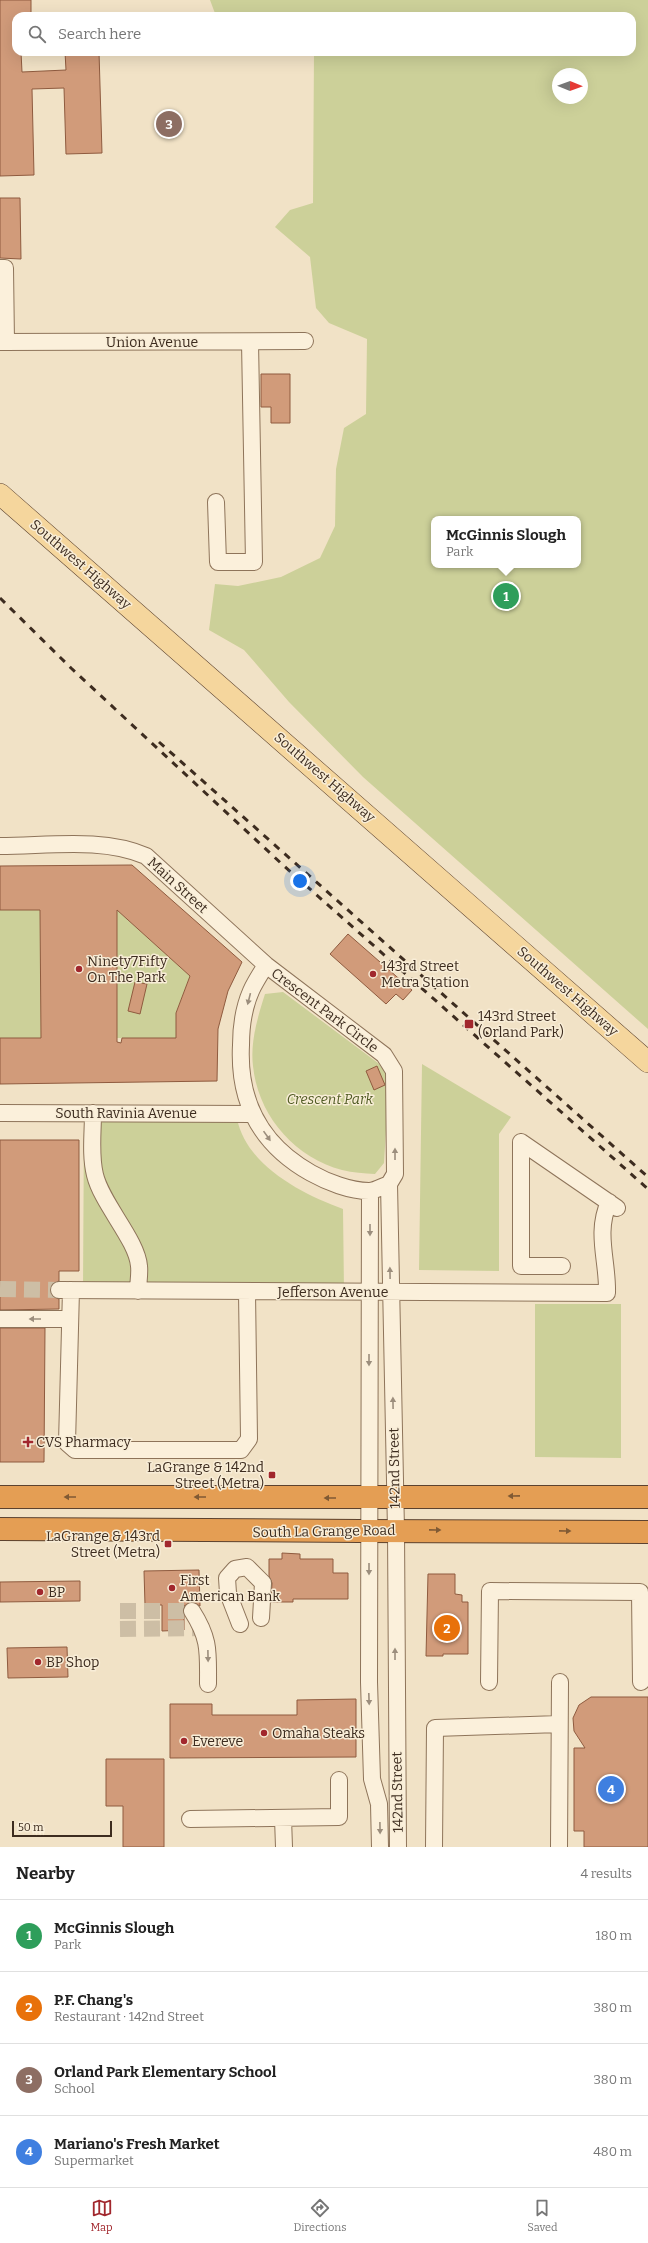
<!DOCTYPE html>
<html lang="en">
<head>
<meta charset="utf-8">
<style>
	body { margin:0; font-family:Bitter,serif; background:#f2f2f2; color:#222 }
	.compass { position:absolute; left:552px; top:68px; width:36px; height:36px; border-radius:50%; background:#fff; box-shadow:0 4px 16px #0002; rotate:91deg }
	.scale { position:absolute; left:12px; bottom:10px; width:100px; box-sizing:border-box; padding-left:4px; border:2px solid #3d2c1f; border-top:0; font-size:11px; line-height:14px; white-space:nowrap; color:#3d2c1f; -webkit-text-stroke:3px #f8edd7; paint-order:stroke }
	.you { position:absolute; left:300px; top:881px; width:14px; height:14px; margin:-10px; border:3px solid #fff; border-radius:50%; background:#1a73e8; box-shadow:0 0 0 6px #1a73e833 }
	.badge { display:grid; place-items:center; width:26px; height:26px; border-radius:50%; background:#a1272d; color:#fff; font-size:13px; font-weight:700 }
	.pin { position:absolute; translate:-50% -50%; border:2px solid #fff; box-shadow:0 1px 4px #0006 }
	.popup { position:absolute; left:431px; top:516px; width:150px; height:52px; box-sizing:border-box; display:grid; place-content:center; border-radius:8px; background:#fff; filter:drop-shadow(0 1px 3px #0005); font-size:13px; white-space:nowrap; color:#767676 }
	.popup b { font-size:15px; color:#222 }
	.popup::after { content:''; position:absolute; left:50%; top:100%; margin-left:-8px; border:8px solid transparent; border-top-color:#fff }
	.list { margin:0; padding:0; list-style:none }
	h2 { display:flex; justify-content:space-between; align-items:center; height:52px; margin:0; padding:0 16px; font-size:17px }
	h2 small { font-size:13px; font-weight:400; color:#767676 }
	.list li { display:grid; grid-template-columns:26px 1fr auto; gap:12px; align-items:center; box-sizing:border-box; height:72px; padding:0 16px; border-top:1px solid #e0e0e0 }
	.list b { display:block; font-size:15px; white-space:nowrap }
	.list p { margin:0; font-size:13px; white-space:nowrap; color:#767676 }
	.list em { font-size:13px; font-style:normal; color:#767676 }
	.icon { flex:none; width:22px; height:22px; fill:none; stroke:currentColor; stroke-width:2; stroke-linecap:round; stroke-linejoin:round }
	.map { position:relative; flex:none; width:648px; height:1847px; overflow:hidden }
	.search { position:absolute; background:#fff; box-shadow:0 4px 16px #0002; left:12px; right:12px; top:12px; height:44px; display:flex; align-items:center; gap:10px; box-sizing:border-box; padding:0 14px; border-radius:12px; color:#767676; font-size:15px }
	.sheet { height:340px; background:#fff }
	nav { display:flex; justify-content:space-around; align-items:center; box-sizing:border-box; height:56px; border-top:1px solid #e0e0e0; background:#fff; font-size:11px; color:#767676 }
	nav a { display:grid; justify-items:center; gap:2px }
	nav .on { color:#a1272d }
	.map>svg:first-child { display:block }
	.green { fill:#ccd099; fill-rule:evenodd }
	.building { fill:#d19b7a; stroke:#8f5b3f; fill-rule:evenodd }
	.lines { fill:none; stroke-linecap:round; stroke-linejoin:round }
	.minor-tunnel { stroke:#cdbea5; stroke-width:16; stroke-dasharray:16 8; stroke-linecap:butt }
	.minor-casing { stroke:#8e745a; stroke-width:18 }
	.major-casing { stroke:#5c422f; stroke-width:22 }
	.highway-casing { stroke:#5c422f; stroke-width:24 }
	.minor { stroke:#fbf0db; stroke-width:16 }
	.major { stroke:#f5d69d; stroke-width:21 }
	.highway { stroke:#e49e54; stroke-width:22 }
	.rail { stroke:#3d2c1f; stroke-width:3; stroke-dasharray:7 7; stroke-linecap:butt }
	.oneway { fill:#9c8e7d }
	.oneway2 { fill:#805a34 }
	.poi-dot { fill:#a1272d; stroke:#f8edd7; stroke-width:1.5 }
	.labels { text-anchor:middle; stroke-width:3; stroke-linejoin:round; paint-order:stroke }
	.street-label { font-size:14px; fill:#3d2c1f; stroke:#f8edd7 }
	.poi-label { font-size:14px; fill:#3d2c1f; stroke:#f8edd7; text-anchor:start }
	.park-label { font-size:14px; font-style:italic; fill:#505b24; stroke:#f8edd7 }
</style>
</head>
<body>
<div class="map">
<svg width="648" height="1847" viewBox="0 0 648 1847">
	<rect width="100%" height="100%" fill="#f1e2c6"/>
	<path class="green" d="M210,0H648V1029L363,777L289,702L244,650L209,630L215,584L238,586L281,577L320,558L335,526L336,469L344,428L366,414L367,339L329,323L316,308L310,257L275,227L290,210L313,203L314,52H632V16H216ZM558,74H582V98H558ZM434,519H578V565H434Z
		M0,910H40L41,1038H0Z
		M117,910L190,976L176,1013V1038H117Z
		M283,992L378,1063L386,1073L388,1097L384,1163L375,1174C364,1173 353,1173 342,1170C294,1157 258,1115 253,1066C250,1042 258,1016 265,994Z
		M422,1064L511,1117L499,1134V1271L419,1270Z
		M84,1119H237C247,1166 302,1194 343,1209L344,1291L83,1288Z
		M535,1304H621V1458L535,1457Z"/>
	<path class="building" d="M0,0H31V16H16V52H21L22,72L66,70L65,52H99L102,153L66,154L64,88L32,89L34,175L0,176Z
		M0,198H20L21,259L0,258Z
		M261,374H290V423H271V407H261Z
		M132,865L242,962L228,991L218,1029L217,1081L0,1084V1038H41L40,910H0V866ZM117,910L190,976L176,1013V1038H122L121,1043L117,1042Z
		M348,934L412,990L403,1000L396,994L386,1004L330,954Z
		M135,982L147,984L140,1014L128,1011Z
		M377,1066L385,1085L374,1090L366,1071Z
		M0,1140H79V1271H59V1281L51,1286V1295L59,1299V1309L0,1310Z
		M0,1328H45L44,1462H0Z
		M282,1553L300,1554V1559H333V1573H348V1599H293V1602H271L272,1583L269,1576V1559H282Z
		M199,1570L200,1606L192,1602L184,1606V1630L162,1631V1605H145L144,1571Z
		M428,1574H455V1594L462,1595V1602H468V1654H443V1656H426Z
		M80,1581V1601L0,1602V1582Z
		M67,1647L68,1677L8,1678L7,1648Z
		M591,1697H648V1847H584V1831H574V1748H585L574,1731L573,1718L579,1705Z
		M356,1699V1757L170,1758V1704H212V1715H297V1700Z
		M106,1759H164V1847H123V1806H106Z"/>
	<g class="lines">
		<path class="minor-tunnel" d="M0,1289L59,1290
			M120,1611H192
			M120,1629L203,1628"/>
		<g class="minor-casing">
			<path id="minor" d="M0,268H5L6,342
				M0,342L305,341
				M216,502L218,562H254L250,342
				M0,846C47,846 103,837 146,856L266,965L384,1055L394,1071L395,1174L389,1184C383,1186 375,1191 369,1191C350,1191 327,1182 311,1173C261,1145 238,1102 241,1045C241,1028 244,1007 251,991C255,982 261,973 266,965
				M0,1113L253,1114
				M93,1113C93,1133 90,1155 95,1175C102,1204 137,1240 139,1266C140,1274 138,1283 138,1291
				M521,1142V1266H562
				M521,1142L617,1208
				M389,1184L396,1530L398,1847
				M370,1191L369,1682L372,1779L379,1804L380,1847
				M59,1290L607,1293C608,1261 595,1233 609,1202
				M71,1290L67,1443L75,1450H241L249,1439L247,1292
				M0,1319H70
				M192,1611C210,1639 208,1652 208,1684
				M240,1624L228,1593L227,1578L235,1569L247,1567L263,1583L261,1618
				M489,1682L490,1591L640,1592L641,1682
				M283,1818L284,1847
				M190,1819L339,1817V1780
				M434,1847L435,1728L559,1724
				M559,1847L560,1682"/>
		</g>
		<g class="major-casing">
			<path id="major" d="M0,494L648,1062"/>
		</g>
		<g class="highway-casing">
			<path id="highway" d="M0,1497H648
				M0,1529C216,1532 432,1530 648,1532"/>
		</g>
		<use href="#minor" class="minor"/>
		<use href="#major" class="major"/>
		<use href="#highway" class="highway"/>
		<path class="rail" d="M0,598L71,668L284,866L648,1189
			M159,742L648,1177"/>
	</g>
	<defs><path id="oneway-solid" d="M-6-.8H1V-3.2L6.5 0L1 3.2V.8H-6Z"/></defs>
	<g class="oneway">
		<use href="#oneway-solid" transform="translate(249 999) rotate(104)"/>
		<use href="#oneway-solid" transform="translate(267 1136) rotate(55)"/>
		<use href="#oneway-solid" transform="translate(395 1154) rotate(-90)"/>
		<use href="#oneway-solid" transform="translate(370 1230) rotate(90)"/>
		<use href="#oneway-solid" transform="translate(390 1273) rotate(-91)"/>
		<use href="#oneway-solid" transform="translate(35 1319) rotate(180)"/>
		<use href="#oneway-solid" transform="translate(369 1360) rotate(90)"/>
		<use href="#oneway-solid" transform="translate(393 1403) rotate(-91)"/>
		<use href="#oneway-solid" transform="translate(369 1569) rotate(90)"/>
		<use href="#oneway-solid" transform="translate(395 1654) rotate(-90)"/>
		<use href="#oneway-solid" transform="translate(208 1656) rotate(89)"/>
		<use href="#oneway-solid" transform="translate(369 1699) rotate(88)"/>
		<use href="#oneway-solid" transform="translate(380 1828) rotate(89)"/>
	</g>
	<g class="oneway2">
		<use href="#oneway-solid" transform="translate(514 1496) rotate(179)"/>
		<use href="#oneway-solid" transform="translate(70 1497) rotate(-180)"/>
		<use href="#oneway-solid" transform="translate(200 1497) rotate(-180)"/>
		<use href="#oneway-solid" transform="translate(330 1498) rotate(-180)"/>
		<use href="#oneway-solid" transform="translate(435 1530) rotate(1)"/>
		<use href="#oneway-solid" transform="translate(565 1531) rotate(1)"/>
	</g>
	<g class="poi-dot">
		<circle cx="79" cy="969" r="4"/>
		<circle cx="373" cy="974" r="4"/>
		<rect x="464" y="1019" width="10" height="10" rx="2"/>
		<path d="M26 1436h4v4h4v4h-4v4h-4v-4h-4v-4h4z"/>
		<rect x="268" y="1471" width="8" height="8" rx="2"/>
		<rect x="164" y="1540" width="8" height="8" rx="2"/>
		<circle cx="172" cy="1588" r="4"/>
		<circle cx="40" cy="1592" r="4"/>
		<circle cx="38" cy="1662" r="4"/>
		<circle cx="264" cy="1733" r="4"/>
		<circle cx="184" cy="1741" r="4"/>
	</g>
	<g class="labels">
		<g class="street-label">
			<text x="152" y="347">Union Avenue</text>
			<text transform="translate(81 564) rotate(41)" y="5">Southwest Highway</text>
			<text transform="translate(325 777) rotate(41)" y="5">Southwest Highway</text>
			<text transform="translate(178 885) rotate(42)" y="5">Main Street</text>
			<text transform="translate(568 991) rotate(41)" y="5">Southwest Highway</text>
			<text transform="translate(325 1010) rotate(37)" y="5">Crescent Park Circle</text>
			<text x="126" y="1118">South Ravinia Avenue</text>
			<text x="333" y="1297">Jefferson Avenue</text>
			<text transform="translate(394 1468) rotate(-91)" y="5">142nd Street</text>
			<text transform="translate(324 1531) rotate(-1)" y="5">South La Grange Road</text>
			<text transform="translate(397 1792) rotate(-91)" y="5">142nd Street</text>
		</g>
		<g class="poi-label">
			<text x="87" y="966">Ninety7Fifty<tspan x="87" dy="16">On The Park</tspan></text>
			<text x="381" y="971">143rd Street<tspan x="381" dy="16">Metra Station</tspan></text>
			<text x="478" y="1021">143rd Street<tspan x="478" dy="16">(Orland Park)</tspan></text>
			<text x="36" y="1447">CVS Pharmacy</text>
			<text x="264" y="1472" text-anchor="end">LaGrange &amp; 142nd<tspan x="264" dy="16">Street (Metra)</tspan></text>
			<text x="160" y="1541" text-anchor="end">LaGrange &amp; 143rd<tspan x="160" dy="16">Street (Metra)</tspan></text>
			<text x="180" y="1585">First<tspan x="180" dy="16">American Bank</tspan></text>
			<text x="48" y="1597">BP</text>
			<text x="46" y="1667">BP Shop</text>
			<text x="272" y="1738">Omaha Steaks</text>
			<text x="192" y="1746">Evereve</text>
		</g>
		<g class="park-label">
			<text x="330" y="1104">Crescent Park</text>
		</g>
	</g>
</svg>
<svg class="compass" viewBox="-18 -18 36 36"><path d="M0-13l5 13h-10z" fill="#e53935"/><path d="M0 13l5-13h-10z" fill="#767676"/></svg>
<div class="scale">50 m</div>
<div class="you"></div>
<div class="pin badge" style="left:506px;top:596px;background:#2e9e5b">1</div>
<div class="popup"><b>McGinnis Slough</b>Park</div>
<div class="pin badge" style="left:447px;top:1628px;background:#e8710a">2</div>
<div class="pin badge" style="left:169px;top:124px;background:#8d6e63">3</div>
<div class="pin badge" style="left:611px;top:1789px;background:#3f7fe0">4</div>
<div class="search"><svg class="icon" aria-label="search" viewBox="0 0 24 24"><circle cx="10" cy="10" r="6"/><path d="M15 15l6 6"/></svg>Search here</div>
</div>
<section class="sheet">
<h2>Nearby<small>4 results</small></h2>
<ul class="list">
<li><span class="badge" style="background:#2e9e5b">1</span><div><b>McGinnis Slough</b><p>Park</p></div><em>180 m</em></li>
<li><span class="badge" style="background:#e8710a">2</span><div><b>P.F. Chang's</b><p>Restaurant · 142nd Street</p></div><em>380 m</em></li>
<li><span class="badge" style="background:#8d6e63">3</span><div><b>Orland Park Elementary School</b><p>School</p></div><em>380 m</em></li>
<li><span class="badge" style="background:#3f7fe0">4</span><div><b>Mariano's Fresh Market</b><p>Supermarket</p></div><em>480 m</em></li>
</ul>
</section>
<nav>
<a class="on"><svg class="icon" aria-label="map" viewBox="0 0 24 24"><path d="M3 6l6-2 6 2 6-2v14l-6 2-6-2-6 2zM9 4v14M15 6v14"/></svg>Map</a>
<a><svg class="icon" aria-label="directions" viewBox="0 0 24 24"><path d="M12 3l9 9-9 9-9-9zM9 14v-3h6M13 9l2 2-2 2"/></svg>Directions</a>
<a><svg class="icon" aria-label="saved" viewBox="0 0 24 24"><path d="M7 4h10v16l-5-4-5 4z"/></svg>Saved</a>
</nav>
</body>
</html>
